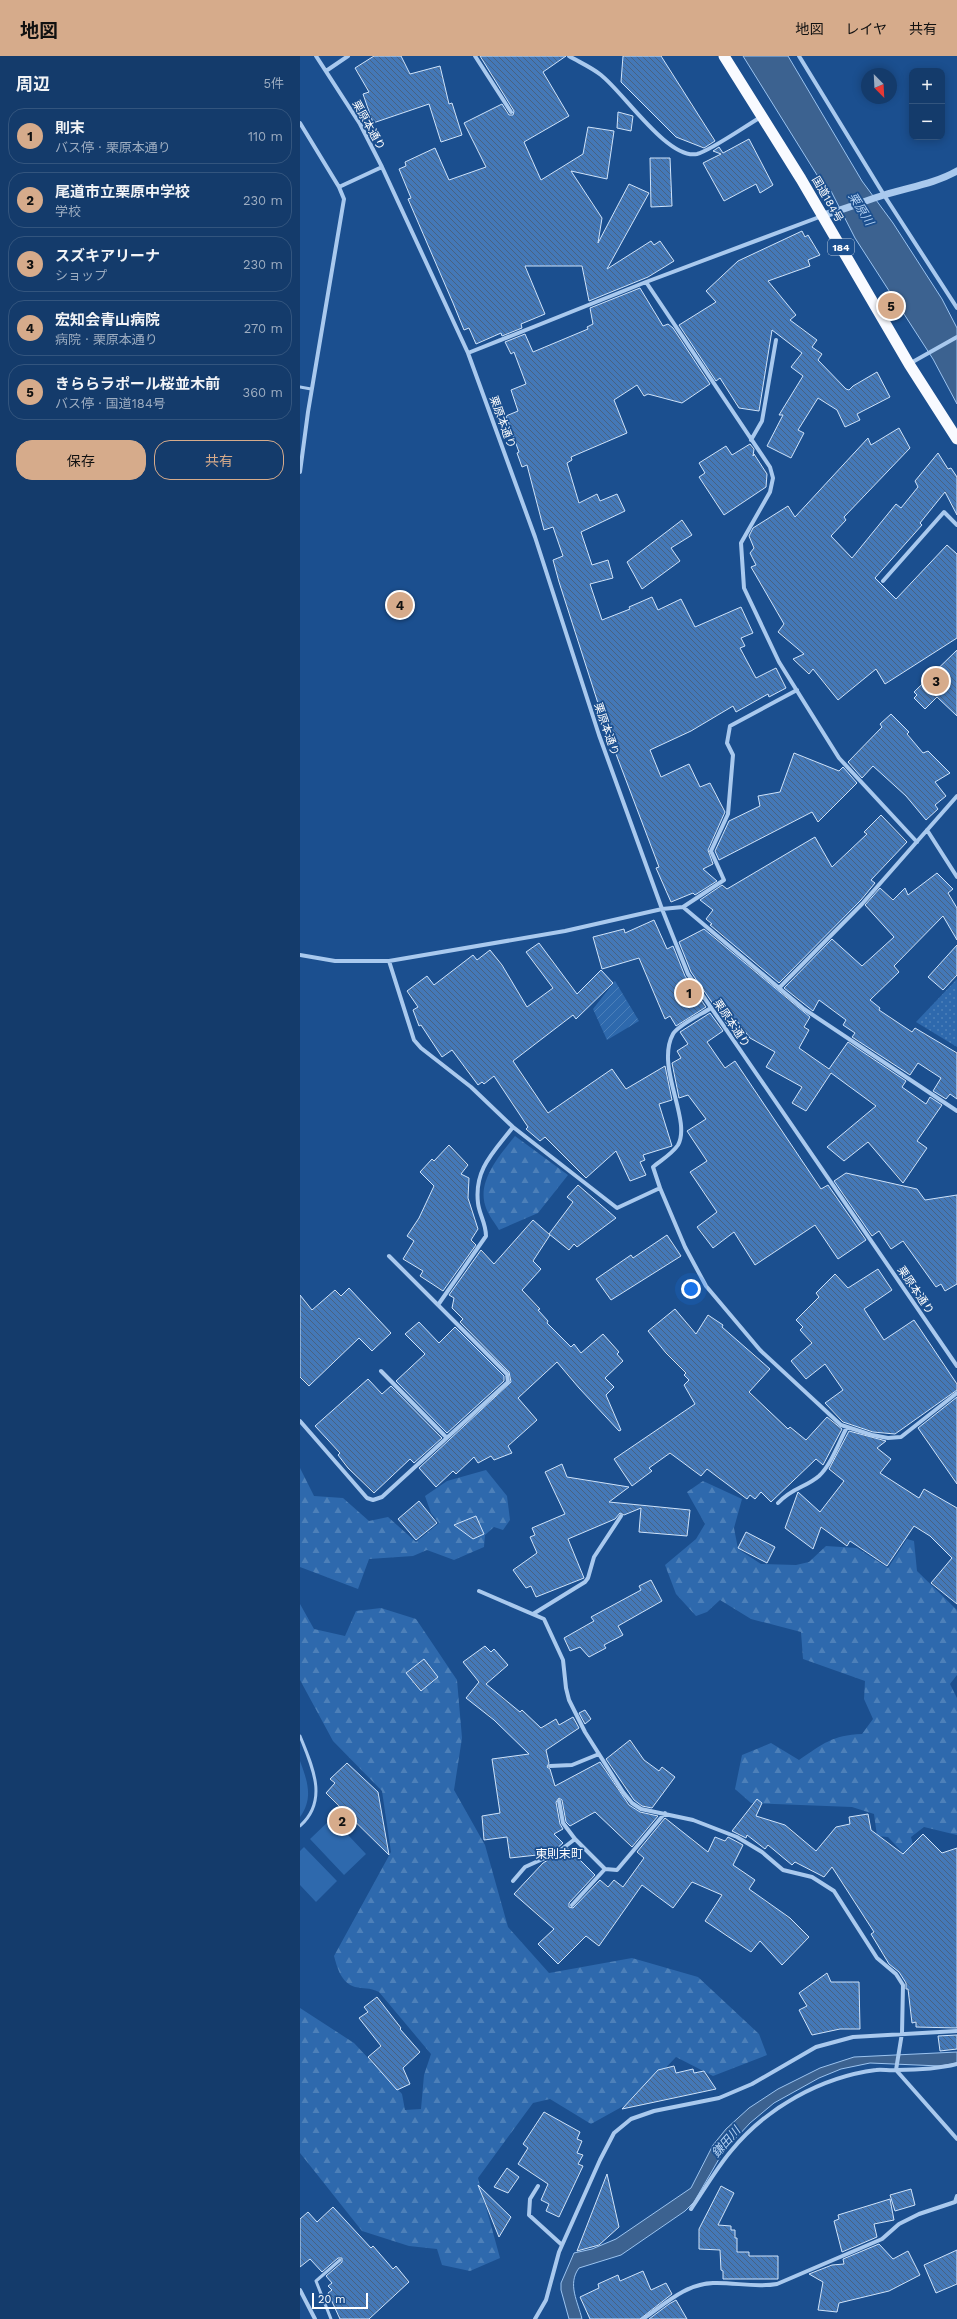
<!DOCTYPE html>
<html lang="ja">
<head>
<meta charset="utf-8">
<style>
	body { margin:0; font-family:"Work Sans","Noto Sans JP",sans-serif; background:#1d4271; color:#f1f3f6 }
	.controls { position:absolute; right:12px; top:12px; display:grid; overflow:hidden; border-radius:8px; box-shadow:0 2px 10px #0003 }
	.controls button { width:36px; height:36px; display:grid; place-items:center; padding:0; border:0; border-bottom:1px solid #33557e; background:#143b6b; color:#f1f3f6; font:20px sans-serif }
	.compass { position:absolute; left:561px; top:12px; width:36px; height:36px; border-radius:50%; background:#143b6b; box-shadow:0 2px 10px #0003; rotate:156deg }
	.scale { position:absolute; left:12px; bottom:10px; width:56px; box-sizing:border-box; padding-left:4px; border:2px solid #fff; border-top:0; font-size:11px; line-height:14px; white-space:nowrap; color:#fff; -webkit-text-stroke:3px #1b4f8f; paint-order:stroke }
	.you { position:absolute; left:391px; top:1233px; width:14px; height:14px; margin:-10px; border:3px solid #fff; border-radius:50%; background:#1a73e8; box-shadow:0 0 0 6px #1a73e833 }
	.badge { display:grid; place-items:center; width:26px; height:26px; border-radius:50%; background:#d6ab8b; color:#111; font-size:13px; font-weight:700 }
	.pin { position:absolute; translate:-50% -50%; border:2px solid #fff; box-shadow:0 1px 4px #0006 }
	.list { margin:0; padding:0; list-style:none }
	h2 { display:flex; justify-content:space-between; align-items:center; height:52px; margin:0; padding:0 16px; font-size:17px }
	h2 small { font-size:13px; font-weight:400; color:#9dadc1 }
	.list li { display:grid; grid-template-columns:26px 1fr auto; gap:12px; align-items:center; box-sizing:border-box; height:56px; margin:0 8px 8px; padding:0 8px; border:1px solid #33557e; border-radius:16px }
	.list b { display:block; font-size:15px; white-space:nowrap }
	.list p { margin:0; font-size:13px; white-space:nowrap; color:#9dadc1 }
	.list em { font-size:13px; font-style:normal; color:#9dadc1 }
	.actions { display:flex; gap:8px; padding:12px 16px }
	.actions a { flex:1; padding:9px 0; border:1px solid #d6ab8b; border-radius:16px; text-align:center; font-size:14px; color:#d6ab8b }
	.actions .main { background:#d6ab8b; color:#111 }
	.map { position:relative; flex:none; width:657px; height:2263px; overflow:hidden }
	header { display:flex; align-items:center; gap:24px; box-sizing:border-box; height:56px; padding:0 20px; background:#d6ab8b; color:#111 }
	header strong { font-size:19px }
	nav { display:flex; gap:22px; margin-inline-start:auto; font-size:14px }
	main { display:flex }
	aside { flex:1; background:#143b6b }
	.map>svg:first-child { display:block }
	.grass { fill:#2e69ad }
	.forest { fill:url(#forest-firs) }
	.park { fill:url(#park-dots) }
	.garden { fill:url(#garden-furrows) }
	.water { fill:#3c6290; stroke:#9cc4f0 }
	.building { fill:url(#building-back-hatch); stroke:#cfe3fa }
	.lines { fill:none; stroke-linecap:round; stroke-linejoin:round }
	.service { stroke:#a9c9ee; stroke-width:3 }
	.minor { stroke:#a9c9ee; stroke-width:4 }
	.tertiary { stroke:#a9c9ee; stroke-width:7 }
	.trunk { stroke:#f8faff; stroke-width:11 }
	.labels { text-anchor:middle; stroke-width:3.5; stroke-linejoin:round; paint-order:stroke }
	.shield { fill:#1b4f8f; stroke:#bbcadd; stroke-width:1 }
	.shield-label { font-size:10px; font-weight:bold; fill:#fff }
	.street-label { font-size:11px; fill:#fff; stroke:#1b4f8f }
	.water-label { font-size:12px; font-style:italic; fill:#b5d3f5; stroke:#1b4f8f }
	.neighbourhood-label { font-size:12px; fill:#fff; stroke:#1b4f8f }
</style>
</head>
<body>
<header>
<strong>地図</strong>
<nav><a>地図</a><a>レイヤ</a><a>共有</a></nav>
</header>
<main>
<aside>
<h2>周辺<small>5件</small></h2>
<ul class="list">
<li><span class="badge">1</span><div><b>則末</b><p>バス停 · 栗原本通り</p></div><em>110 m</em></li>
<li><span class="badge">2</span><div><b>尾道市立栗原中学校</b><p>学校</p></div><em>230 m</em></li>
<li><span class="badge">3</span><div><b>スズキアリーナ</b><p>ショップ</p></div><em>230 m</em></li>
<li><span class="badge">4</span><div><b>宏知会青山病院</b><p>病院 · 栗原本通り</p></div><em>270 m</em></li>
<li><span class="badge">5</span><div><b>きららラポール桜並木前</b><p>バス停 · 国道184号</p></div><em>360 m</em></li>
</ul>
<div class="actions"><a class="main">保存</a><a>共有</a></div>
</aside>
<div class="map">
<svg width="657" height="2263" viewBox="0 0 657 2263">
	<defs>
		<pattern id="forest-firs" width="22" height="20" patternUnits="userSpaceOnUse"><rect width="22" height="20" fill="#2e69ad"/><path d="M5 1l3.5 6h-7zM16 11l3.5 6h-7z" fill="#4d80b9"/></pattern>
		<pattern id="park-dots" width="8" height="8" patternUnits="userSpaceOnUse"><rect width="8" height="8" fill="#2e69ad"/><path d="M2 2h.1M6 6h.1" fill="none" stroke="#4d80b9" stroke-width="1.8" stroke-linecap="round"/></pattern>
		<pattern id="garden-furrows" width="10" height="10" patternUnits="userSpaceOnUse"><rect width="10" height="10" fill="#2e69ad"/><path d="M-1 1l2-2M0 10L10 0M9 11l2-2" fill="none" stroke="#4d80b9"/></pattern>
		<pattern id="building-back-hatch" width="6" height="6" patternUnits="userSpaceOnUse"><rect width="6" height="6" fill="#4478b7"/><path d="M-1 5l2 2M0 0l6 6M5-1l2 2" fill="none" stroke="#486282"/></pattern>
	</defs>
	<rect width="100%" height="100%" fill="#1b4f8f"/>
	<path class="grass" d="M0,1705C7,1724 14,1742 0,1761Z
		M32,1762L66,1798L44,1819L10,1783Z
		M4,1791L37,1825L16,1846L0,1829V1795Z"/>
	<path class="forest" d="M215,1080L268,1119L238,1157L199,1174C195,1167 189,1160 186,1152C176,1126 199,1100 215,1080Z
		M0,1412L14,1440L43,1442L69,1465L88,1461L116,1486L139,1467L131,1457L125,1440L147,1425L186,1414L207,1440L210,1464L203,1474L194,1471L185,1479L184,1491L154,1504L127,1494L113,1500L69,1503L58,1533L0,1511Z
		M403,1425L442,1443L434,1472L438,1493L461,1508L496,1509L509,1506L526,1490L557,1492L588,1512L607,1483L614,1485L617,1515L657,1554V1619L650,1628L657,1642V1779L624,1771L611,1781L615,1796L607,1801L588,1781L577,1780L574,1758L552,1751L451,1747L435,1733L442,1699L471,1687L499,1704C523,1688 532,1679 562,1678L573,1663L564,1643L565,1625L503,1603L501,1576L451,1563L420,1544L407,1556L396,1560L376,1538L365,1509L396,1483L405,1468L387,1436Z
		M0,1548L14,1573L45,1580L56,1555L81,1552L116,1563L157,1624L162,1682L154,1734L185,1789L208,1871L249,1917L332,1902L398,1921L459,1978L467,1999L413,2020L376,2001L336,2043L291,2068L250,2043L233,2047L178,2122L200,2202L170,2215L142,2209L137,2193L109,2190L62,2175L0,2097V1952L54,1987L102,2038L105,2054L121,2053L124,2019L131,1998L79,1936C69,1931 64,1933 55,1931C41,1927 37,1911 34,1900L91,1796L82,1735L33,1685L0,1624Z"/>
	<path class="park" d="M657,923V991L616,966Z"/>
	<path class="garden" d="M315,925L339,965L307,984L293,953Z"/>
	<path class="water" d="M443,0H488L562,125L593,167L642,243L657,272V348L633,303L555,182L531,135L522,127Z
		M657,1996V2007L640,2010L570,2007L541,2013L519,2022L474,2047L450,2067L423,2096L394,2146L385,2155L321,2199L279,2212C267,2228 278,2246 282,2263H269L261,2234V2227L274,2197L292,2193L316,2183L391,2132L413,2089L426,2073L449,2052L478,2033L520,2012L554,2001Z"/>
	<path class="building" d="M74,0H101L110,18L140,10L149,48L152,47L162,79L141,86L129,48L73,67L63,38L69,36L55,12Z
		M180,0H266L243,16L269,60L224,86L241,124L283,98L288,71L314,75L307,123L271,115L302,162L298,187L329,128L349,137L307,213L351,185L354,189L360,185L374,205L348,221L289,245L282,210H225L245,258L221,268L222,272L202,280L201,277L176,288L169,272L164,274L153,247L108,143L111,142L99,113L106,110L105,106L135,92L149,124L186,111L164,67L202,48L209,59H213L214,55Z
		M323,0H361L415,85L404,92L376,81L321,26Z
		M318,56L333,60L331,75L317,72Z
		M449,83L473,129L460,137L456,128L424,145L403,107L421,98L413,95L419,91L423,97Z
		M350,102H370L372,150L351,151Z
		M502,175L505,181L508,179L520,199L508,204L510,210L468,225L496,259L490,264L517,284L512,291L522,298L518,304L546,333L549,334L553,330L577,316L590,341L557,358L560,364L545,371L537,354L518,342L498,374L504,377L491,402L467,390L483,359H479L503,320L491,311L502,297L472,274L459,355L439,352L420,322L416,325L379,269L416,246L406,235L438,205Z
		M340,232L363,270L368,268L373,272L410,328L382,347L348,338L344,340L337,329L314,344L327,377L271,401L272,404L267,407L279,447L297,438L300,445L317,438L325,455L281,476L292,509L308,504L313,522L290,528L302,564L330,553L329,551L352,541L358,554L381,543L395,571L441,551L453,577L441,582L445,590L440,592L456,622L476,612L486,632L469,641L468,638L436,656L433,650L391,675L350,694L361,721L389,708L400,731L410,727L425,756L408,794L413,808L403,813L417,825L395,839L393,837L371,846L356,812L359,811L305,669L259,526L253,504L263,500L253,471L244,474L227,409L222,411L217,397L219,396L206,360L218,355L211,334L226,328L214,296L211,298L205,286L225,278L233,296L288,273L287,271L293,268L290,252Z
		M599,372L610,392L544,461L546,464L531,480L552,502L596,448L601,452L618,431L615,425L638,397L648,413L651,412L657,421V459L645,436L620,467L622,469L575,522L596,543L647,489L657,498V582L585,628L576,613L538,644L513,613L509,618L493,603L504,598L478,576L484,568L451,511L456,509L450,497L454,492L449,480L453,472L488,450L495,461L568,382L571,389Z
		M450,388L454,393L453,400L454,398L467,418L466,431L424,459L399,421L405,417L399,407L426,390L432,399Z
		M382,464L392,479L371,492L380,505L342,533L327,506Z
		M657,594V660L637,641L625,653L614,642L617,639L614,636Z
		M591,658L609,676L607,678L623,697L628,695L650,717L635,726L646,740L635,749L638,753L626,764L606,740L573,710L562,722L548,706L582,671L580,668Z
		M494,697L539,715L543,711L557,727L518,766L512,756L419,804L415,795L429,765L460,750L458,740L480,736Z
		M581,759L607,786L571,824L575,827L561,844L479,927L410,869L412,868L406,863L413,854L400,844L422,829L427,833L515,781L532,811L567,778L564,776Z
		M637,817L653,833L648,837L657,852V884L643,860L594,910L599,916L570,944L580,952L579,954L612,976L615,972L657,997V1043L650,1038L646,1043L633,1035L641,1022L618,1007L610,1019L552,981L555,977L543,969L546,964L519,944L513,955L484,932L532,883L562,910L594,881L565,849L580,832L593,844L605,832L608,839Z
		M354,864L367,893L373,890L385,920L406,951L376,970L370,960L365,963L339,902L302,913L293,881L324,873L325,877Z
		M404,873L510,961L504,971L509,974L499,992L529,1013L548,986L606,1025L602,1031L626,1048L630,1041L642,1049L617,1085L627,1092L603,1127L568,1086L544,1105L527,1091L576,1050L531,1017L506,1055L492,1047L502,1031L466,1011L475,996L450,982L437,965L429,971L391,916L379,886Z
		M239,887L277,938L301,914L313,927L276,963L273,959L213,1005L248,1057L312,1013L326,1033L365,1010L372,1044L359,1048L372,1090L343,1099L345,1104L340,1106L346,1119L330,1125L316,1095L286,1122L245,1081L240,1085L226,1073L228,1071L194,1020L184,1028L182,1026L178,1029L152,994L142,1001L121,969L119,970L113,954L118,951L107,935L127,920L134,929L173,899L177,904L190,894L202,909L227,951L253,932L226,896Z
		M657,889V919L643,934L628,921Z
		M410,957L423,975L407,986L425,1012L435,1005L521,1133L528,1129L566,1184L538,1203L515,1169L455,1209L434,1176L413,1192L397,1171L417,1156L390,1116L407,1105L387,1075L406,1063L388,1039L379,1042L372,1007L381,1002L377,995L388,988L380,976Z
		M149,1089L168,1109L161,1118L169,1122L168,1142L178,1173L171,1184L176,1189L143,1235L120,1220L123,1215L103,1203L114,1185L107,1180L119,1162L134,1130L120,1116L132,1103L134,1105Z
		M546,1117L617,1133L625,1144L657,1139V1228L645,1235L641,1228L636,1231L603,1185L591,1193L579,1175L572,1180L534,1125Z
		M278,1129L316,1162L277,1191L274,1188L269,1194L249,1178L273,1146L267,1141Z
		M233,1164L250,1179L233,1205L241,1213L222,1234L240,1253L238,1254L248,1265L247,1267L271,1291L274,1288L281,1297L303,1278L319,1296L317,1298L323,1305L305,1322L314,1331L306,1339L321,1374L319,1375L279,1332L257,1306L218,1342L237,1364L208,1390L212,1397L194,1404L191,1400L178,1407L174,1401L156,1418L153,1415L136,1431L119,1412L211,1326L209,1316L160,1266L163,1263L152,1252L154,1242L149,1239L181,1194L194,1208Z
		M367,1179L381,1200L311,1244L296,1223L331,1199L333,1202Z
		M578,1213L592,1234L564,1253L584,1284L614,1264L657,1328V1334L595,1378L573,1376L543,1366L525,1347L543,1334L525,1308L506,1323L491,1305L512,1287L500,1274L503,1271L496,1264L519,1241L516,1237L535,1218L548,1232Z
		M49,1232L91,1277L72,1295L59,1282L9,1330L0,1321V1239L12,1254L35,1234L41,1240Z
		M375,1253L396,1278L408,1259L423,1269L422,1271L470,1313L449,1336L488,1373L490,1371L506,1384L527,1361L542,1373L523,1409L516,1403L471,1446L461,1436L455,1443L450,1439L447,1443L407,1413L401,1420L370,1397L349,1412L352,1415L332,1430L314,1403L395,1348L384,1329L389,1324L384,1319L386,1317L366,1297L348,1275Z
		M119,1266L139,1287L155,1271L204,1320V1325L147,1377L96,1325L125,1298L105,1278Z
		M68,1323L82,1338L91,1330L142,1382L114,1407L110,1403L74,1437L48,1412L38,1399L40,1397L15,1370Z
		M657,1341V1428L618,1372Z
		M549,1375L586,1385L577,1392L591,1403L580,1417L619,1442L624,1433L657,1452V1548L631,1527L652,1502L630,1480L614,1470L587,1510L550,1485L547,1490L521,1471L513,1493L485,1472L498,1436L520,1456L544,1425L529,1413Z
		M262,1408L267,1421L329,1431L309,1446L390,1454L387,1480L339,1476L341,1452L324,1459L320,1457L315,1463L268,1483L284,1522L236,1541L231,1530L226,1532L213,1514L237,1497L230,1481L235,1479L232,1472L265,1458L245,1416Z
		M119,1445L137,1467L116,1484L98,1463Z
		M176,1460L184,1478L173,1483L154,1469Z
		M446,1476L475,1491L467,1507L438,1492Z
		M351,1524L362,1545L318,1570L323,1579L304,1589L306,1592L289,1601L280,1591L270,1595L264,1582L294,1565L291,1561L341,1534L339,1530Z
		M185,1590L191,1596L194,1593L208,1609L186,1628L220,1656L222,1654L241,1672L256,1663L259,1669L273,1661L279,1672L246,1694L249,1707L247,1711L250,1713L255,1730L300,1706L329,1749L340,1756L358,1760L332,1791L295,1756L270,1770L266,1766L262,1744L259,1742L256,1746L260,1768L263,1773L254,1778L263,1787L256,1793L246,1798L210,1802L207,1781L184,1784L182,1760L200,1757L192,1703L229,1698L194,1664L166,1642L179,1626L163,1606Z
		M124,1603L138,1621L121,1635L106,1617Z
		M285,1654L291,1663L285,1668L279,1657Z
		M330,1684L344,1704L359,1715L362,1711L375,1721L352,1752L342,1750L334,1744L306,1703Z
		M47,1707L78,1736L89,1799L26,1737L35,1727L30,1723Z
		M457,1743L462,1747L456,1760L485,1769L516,1795L536,1771L550,1768L549,1761L568,1758L571,1774L603,1798L623,1778L642,1797L657,1792V1972L616,1971V1966L612,1967L608,1933H606V1927L599,1916L589,1908L571,1878L574,1876L532,1811L524,1821L495,1806L492,1809L468,1789L465,1793L447,1779L446,1782L432,1775Z
		M365,1762L408,1796L415,1781L425,1785L428,1781L443,1789L433,1809L455,1824L449,1833L490,1862L509,1881L482,1909L460,1885L451,1896L405,1865L422,1839L392,1826L373,1852L342,1829L299,1890L286,1880L258,1908L238,1888L254,1873L214,1838L243,1807L268,1792L295,1819L269,1847V1851L273,1852L300,1824L308,1831L314,1824L323,1831L344,1802L337,1796Z
		M527,1917L531,1926H559L560,1973H540L512,1979L499,1954L507,1950L499,1937Z
		M77,1941L101,1972L100,1973L120,1996L103,2012L110,2028L97,2034L68,2001L81,1990L59,1962L68,1956L64,1951Z
		M657,1979V1993L640,1995L638,1980Z
		M374,2010L376,2017L393,2013L394,2017L404,2015L416,2033L322,2053L358,2014Z
		M244,2056L280,2076L277,2083L282,2085L277,2097L283,2099L278,2108L283,2110L259,2161L246,2155L249,2148L241,2144L248,2128L218,2108L228,2092L223,2088Z
		M207,2112L219,2121L208,2137L194,2131Z
		M307,2118L319,2171L299,2189L277,2195Z
		M178,2129L211,2161L199,2181Z
		M421,2130L434,2137L418,2169L431,2170V2174H435V2182H437V2196H449V2200H478V2223H423V2215L421,2214L420,2194L399,2193V2173Z
		M611,2133L615,2149L595,2155L590,2139Z
		M590,2143L594,2164L574,2168L577,2181L542,2196L534,2165L539,2163L538,2159Z
		M33,2151L71,2192L73,2190L93,2213L96,2210L109,2226L69,2263H40L28,2237L32,2234L28,2230L32,2227L26,2220L42,2206V2202H38L22,2216L10,2203L0,2211V2163L8,2156L17,2166Z
		M579,2188L593,2203L608,2195L620,2219L589,2235L539,2247L537,2256L518,2254L523,2226L509,2218L532,2209L544,2208L543,2203Z
		M657,2194V2228L636,2237L624,2209Z
		M343,2215L351,2234L366,2227L372,2238L340,2263H290L280,2241L299,2232L298,2228L318,2219L320,2225Z
		M376,2244L387,2263H349L369,2248Z"/>
	<g class="lines">
		<path class="service" d="M0,331L11,333
			M0,1680C12,1710 29,1744 0,1770
			M31,2263L16,2225L40,2204"/>
		<path class="minor" d="M16,0L60,68L82,111L168,297L235,481L299,679L362,853L388,918L657,1310
			M175,0L211,56
			M269,0C279,6 291,11 301,19C324,37 368,104 397,98C410,95 447,69 461,61
			M499,0L584,139L657,252
			M26,15L48,0
			M0,67L39,131L44,143L8,356L0,416
			M39,131L82,111
			M346,226L470,411L473,422L470,436L441,487L444,532L479,606L539,702L617,786
			M168,297L346,226L522,160
			M609,308L657,281
			M451,384L462,365L476,284
			M583,525L644,456L657,469
			M627,774L657,821
			M383,851L504,953L657,1055
			M0,899L35,905H89L265,875L362,853L383,851L424,824L411,795L428,758L433,699L427,687L430,670L497,634
			M89,905L114,984L121,992L171,1031L213,1071L317,1152L360,1132L385,1191L406,1230L460,1294L541,1369L572,1379L588,1382L601,1381L657,1337
			M479,932L562,848L657,740
			M360,1132L353,1111C360,1105 372,1098 378,1089C392,1064 355,1011 373,978C378,969 402,958 411,952
			M138,1249L186,1180C186,1167 179,1158 178,1147C174,1113 194,1096 213,1071
			M81,1315L146,1381
			M0,1365L67,1442L73,1444L82,1441L208,1326L207,1318L89,1200
			M478,1447C493,1431 505,1432 519,1420C531,1409 539,1386 547,1371
			M179,1535L244,1563L263,1604L266,1632L269,1644L285,1676L323,1736L332,1747L341,1753L393,1764L437,1781L462,1796L483,1814L512,1821L534,1835L577,1902L596,1918L603,1929L602,1977L596,2014L657,2083
			M233,1558L285,1526L288,1522L294,1501L321,1460
			M250,1710L272,1709L299,1698
			M259,1745L263,1767L275,1783
			M213,1825L225,1811L258,1796L275,1783L305,1813L317,1814L365,1757
			M272,1849L305,1813
			M238,2130L230,2143L229,2159L262,2189
			M657,2145L655,2146L657,2140
			M391,2153C404,2134 416,2113 431,2095C466,2052 521,2021 576,2014C582,2013 590,2015 597,2014C616,2014 638,2013 657,2008
			M0,2234L15,2263
			M235,2263L246,2244L259,2196L300,2104L314,2077L331,2063L354,2055L419,2042L452,2028L516,1991L553,1981L657,1975
			M343,2263C365,2248 385,2228 413,2227C434,2226 455,2232 477,2228L582,2183L599,2168L619,2158L655,2146"/>
		<path class="tertiary" d="M523,159C544,154 564,145 584,139C609,131 634,128 657,115"/>
		<path class="trunk" d="M424,0L501,123L609,308L657,383"/>
	</g>
	<g class="labels">
		<rect class="shield" x="528" y="183" width="26" height="16" rx="3"/>
		<g class="shield-label">
			<text x="541" y="195">184</text>
		</g>
		<g class="street-label">
			<text transform="translate(69 69) rotate(61)" y="4">栗原本通り</text>
			<text transform="translate(528 143) rotate(60)" y="4">国道184号</text>
			<text transform="translate(203 366) rotate(70)" y="4">栗原本通り</text>
			<text transform="translate(307 673) rotate(71)" y="4">栗原本通り</text>
			<text transform="translate(432 967) rotate(56)" y="4">栗原本通り</text>
			<text transform="translate(616 1234) rotate(56)" y="4">栗原本通り</text>
		</g>
		<g class="water-label">
			<text transform="translate(561 153) rotate(58)" y="4">栗原川</text>
			<text transform="translate(426 2086) rotate(-49)" y="4">鎌田川</text>
		</g>
		<g class="neighbourhood-label">
			<text x="259" y="1802">東則末町</text>
		</g>
	</g>
</svg>
<div class="controls">
<button>+</button>
<button>−</button>
</div>
<svg class="compass" viewBox="-18 -18 36 36"><path d="M0-13l5 13h-10z" fill="#e53935"/><path d="M0 13l5-13h-10z" fill="#9dadc1"/></svg>
<div class="scale">20 m</div>
<div class="you"></div>
<div class="pin badge" style="left:389px;top:937px">1</div>
<div class="pin badge" style="left:42px;top:1765px">2</div>
<div class="pin badge" style="left:636px;top:625px">3</div>
<div class="pin badge" style="left:100px;top:549px">4</div>
<div class="pin badge" style="left:591px;top:250px">5</div>
</div>
</main>
</body>
</html>
